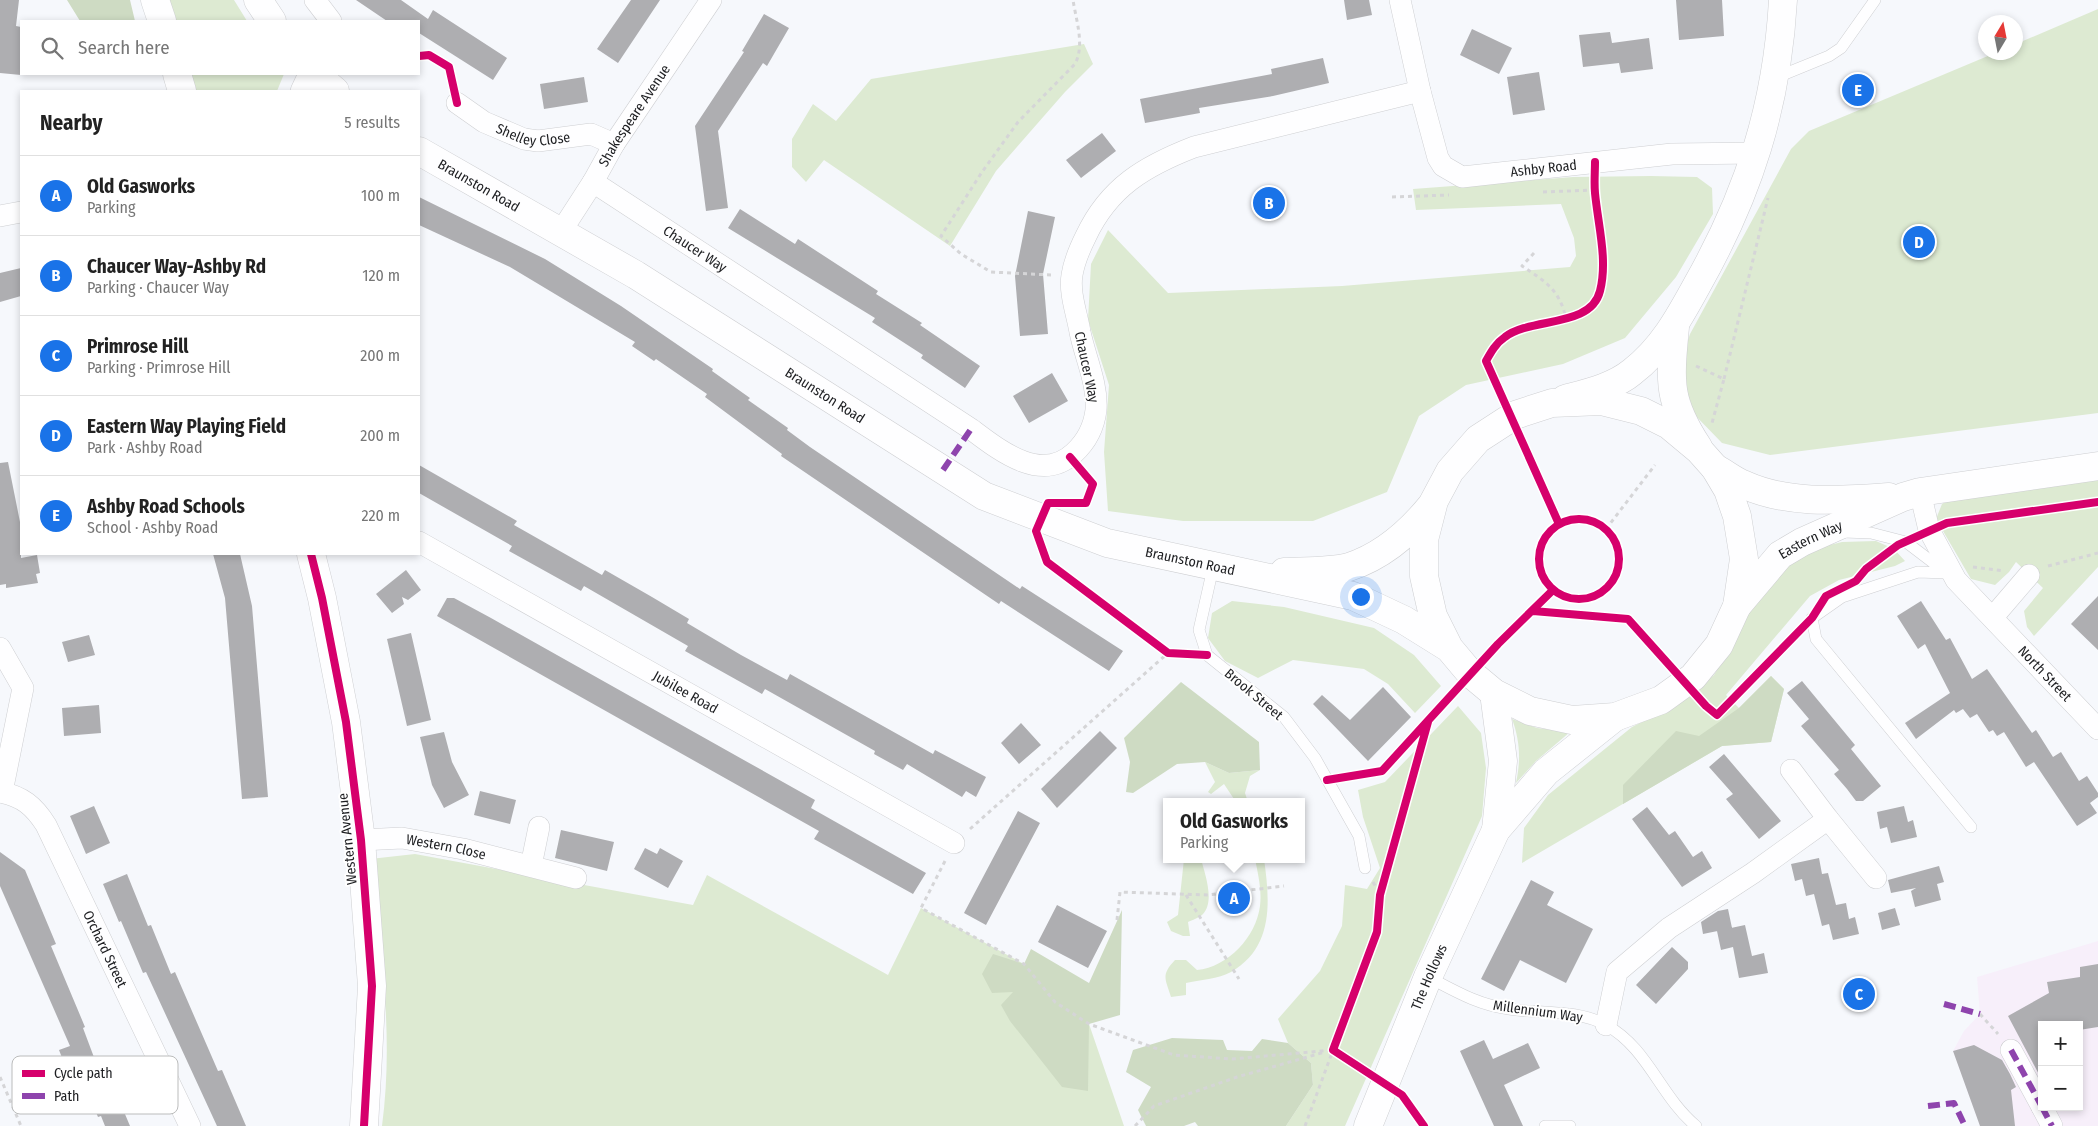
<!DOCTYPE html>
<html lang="en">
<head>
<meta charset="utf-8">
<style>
	body { margin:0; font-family:"Fira Sans Condensed",sans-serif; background:#f6f6f6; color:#222 }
	.controls { position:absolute; right:15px; bottom:15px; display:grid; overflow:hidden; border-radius:0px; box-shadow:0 2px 8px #0003 }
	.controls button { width:45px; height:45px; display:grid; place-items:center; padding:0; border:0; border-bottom:1px solid #e0e0e0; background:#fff; color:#222; font:25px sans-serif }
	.compass { position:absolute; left:1978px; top:15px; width:45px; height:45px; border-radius:50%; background:#fff; box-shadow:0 2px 8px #0003; rotate:10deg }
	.you { position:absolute; left:1360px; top:596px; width:18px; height:18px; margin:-12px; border:4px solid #fff; border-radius:50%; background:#1a73e8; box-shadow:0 0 0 8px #1a73e833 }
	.badge { display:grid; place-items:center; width:32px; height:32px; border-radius:50%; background:#1a73e8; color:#fff; font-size:16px; font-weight:700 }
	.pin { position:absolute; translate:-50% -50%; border:2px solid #fff; box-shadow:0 1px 5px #0006 }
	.popup { position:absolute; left:1163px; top:798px; width:142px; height:65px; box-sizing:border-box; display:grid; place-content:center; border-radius:0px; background:#fff; filter:drop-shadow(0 1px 4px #0005); font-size:16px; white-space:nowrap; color:#767676 }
	.popup b { font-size:19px; color:#222 }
	.popup::after { content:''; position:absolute; left:50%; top:100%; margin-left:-10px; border:10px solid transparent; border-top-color:#fff }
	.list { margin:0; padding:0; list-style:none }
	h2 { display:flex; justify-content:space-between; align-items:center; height:65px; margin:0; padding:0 20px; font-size:21px }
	h2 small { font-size:16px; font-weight:400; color:#767676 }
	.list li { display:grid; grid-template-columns:32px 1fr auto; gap:15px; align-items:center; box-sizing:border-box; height:80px; padding:0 20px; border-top:1px solid #e0e0e0 }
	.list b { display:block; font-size:19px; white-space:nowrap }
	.list p { margin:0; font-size:16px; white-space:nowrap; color:#767676 }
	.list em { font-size:16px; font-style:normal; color:#767676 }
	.icon { flex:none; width:28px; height:28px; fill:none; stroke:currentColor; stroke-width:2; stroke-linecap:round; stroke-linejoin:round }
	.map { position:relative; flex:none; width:2098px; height:1126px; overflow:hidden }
	.search { position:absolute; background:#fff; box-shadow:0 2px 8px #0003; left:20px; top:20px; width:400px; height:55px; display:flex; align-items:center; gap:12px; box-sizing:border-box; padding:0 18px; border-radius:0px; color:#767676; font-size:19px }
	.panel { position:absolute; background:#fff; box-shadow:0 2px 8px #0003; left:20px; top:90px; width:400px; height:465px; border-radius:0px }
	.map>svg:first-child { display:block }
	.commercial { fill:#f7effa; fill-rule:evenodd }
	.green { fill:#ddead2 }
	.forest { fill:#cedbc3 }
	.building { fill:#aeaeb1 }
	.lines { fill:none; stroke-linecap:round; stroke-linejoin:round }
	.lane-casing { stroke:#cecfd2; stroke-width:12 }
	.street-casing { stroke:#cecfd2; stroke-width:22 }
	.secondary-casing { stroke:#cecfd2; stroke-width:29 }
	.primary-casing { stroke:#cecfd2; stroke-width:29 }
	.path { stroke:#d5d5d7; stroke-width:3; stroke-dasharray:4 4; stroke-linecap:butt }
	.lane { stroke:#fefeff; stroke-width:11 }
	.street { stroke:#fefeff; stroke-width:21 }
	.secondary { stroke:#fefeff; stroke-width:28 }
	.primary { stroke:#fefeff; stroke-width:28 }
	.quiet { stroke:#8e44ad; stroke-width:6; stroke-dasharray:12 6; stroke-linecap:butt }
	.cycleway-casing { stroke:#fff; stroke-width:11 }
	.cycleway { stroke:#d6006c; stroke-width:8 }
	.labels { text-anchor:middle; stroke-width:4; stroke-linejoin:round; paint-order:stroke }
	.street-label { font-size:14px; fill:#1d1e21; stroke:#fff }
	.key { fill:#fff; stroke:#bbbcbc; stroke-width:1 }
	.key-label { font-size:14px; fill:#1d1e21 }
</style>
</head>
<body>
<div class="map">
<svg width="2098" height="1126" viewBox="0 0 2098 1126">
	<rect width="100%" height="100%" fill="#f6f8fc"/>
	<path class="commercial" d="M2098,941V1126H1980L1953,1051L1964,1031L1980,1014L1977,977ZM2042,1025H2079V1107H2042Z"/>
	<path class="green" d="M165,0H234L247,21H171Z
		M2098,9V413L1770,455L1722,443L1689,409L1678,370L1690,334L1791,149L1809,131L1995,53L2016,52V44Z
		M1084,44L1093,64L1065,92L996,171L950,246L824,160L806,182L792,167V139L813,104L836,121L871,79Z
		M186,74H284L277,91H191Z
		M1651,176L1697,177L1712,188L1713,214L1676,277L1625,338L1563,364L1466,385L1419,416L1387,492L1313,521H1183L1108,511L1104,452L1109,385L1088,320L1091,264L1108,230L1168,293L1342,286L1570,267L1576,256L1574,238L1561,204L1416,210L1413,189L1573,177Z
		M2098,474V567L2034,636L2027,627L2024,611L2043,588L2016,562L2009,572L1995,585L1971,579L1936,519L1942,504L1958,495Z
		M1876,541L1894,549L1905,561L1895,566L1839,580L1810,596L1726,695L1739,708L1771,676L1784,689L1771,742L1722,746L1522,863L1524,828L1548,795L1632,727L1675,705L1714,675L1773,572L1805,551L1842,542Z
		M1232,601L1284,607L1374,628L1414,655L1441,686L1415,713L1388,684L1364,669L1293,660L1258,678L1225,661L1208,638L1212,613Z
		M1458,706L1481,733L1486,768L1482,816L1345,1126H1286L1313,1085L1311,1063L1288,1043L1278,1019L1320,971L1342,926L1345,885L1367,889L1380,868L1363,817L1358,790L1385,782Z
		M1512,719L1537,728L1570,732L1536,761L1516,783C1521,759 1520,741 1512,719Z
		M1205,762L1229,773L1260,770L1250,776L1245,793L1248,802H1236L1224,784L1211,794L1208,792L1215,782Z
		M415,854L693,905L707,875L888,975L921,908L1024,964L1089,1024L1124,1126H382C394,1037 381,948 370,859Z
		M1184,859H1201C1205,874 1215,901 1203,914C1199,918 1192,920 1188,922L1190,936H1183L1171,931L1167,922L1178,915Z
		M1255,859H1264C1270,901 1274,947 1231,972C1219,979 1199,980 1186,983V995L1171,997C1165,978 1161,975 1175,960H1186L1197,970C1228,967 1256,937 1260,906C1262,890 1258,874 1255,859Z"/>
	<path class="forest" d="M67,0H130L135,21H80Z
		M1771,676L1784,689L1771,742L1722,746L1623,804V785L1676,731L1699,736L1739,708Z
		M1181,682L1259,742L1260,770L1229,773L1205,762L1177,764L1133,793L1126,792L1130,762L1124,738Z
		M1122,910L1120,1015L1089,1024L1088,1091L1062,1087L1010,1021L1001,1005L1013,992L992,993L982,974L993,954L1024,964L1031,949L1089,983Z
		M1172,1038L1223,1040L1227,1050L1252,1051L1262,1039L1288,1043L1311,1063L1313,1085L1286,1126H1198L1195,1122L1184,1126H1146L1138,1110L1151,1087L1126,1072L1133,1050Z"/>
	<path class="building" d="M0,0H19L16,26L21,27V75L0,73Z
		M356,0H401L428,19L433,10L507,58L493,80L419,33V21H387Z
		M631,0H660L618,63L597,49Z
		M1344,0H1369L1372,15L1347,20Z
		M1676,0H1722L1724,36L1679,40Z
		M764,14L789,28L767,66L763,63L718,131L728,208L706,211L695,126L744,52L742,51Z
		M1472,29L1512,48L1499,74L1460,55Z
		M1610,32L1612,43L1649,38L1653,69L1621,73L1619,63L1583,67L1579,35Z
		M1323,58L1329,83L1273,96L1199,108L1200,113L1145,123L1140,99L1272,74L1271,69Z
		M1539,72L1545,110L1513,115L1507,77Z
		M584,77L588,102L544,109L540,84Z
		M1102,133L1116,151L1081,178L1066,160Z
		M419,197L545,259L621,306L713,369L712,371L750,398L748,400L788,428L787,430L810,447L1020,589L1022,586L1123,651L1109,671L1001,601L999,604L781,456L782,454L705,397L707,394L656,359L654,361L632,346L635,342L510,267L419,225Z
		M740,209L795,244L798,239L878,291L876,294L922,323L920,325L980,366L965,388L921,358L923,355L872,322L875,318L728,228Z
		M1028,211L1055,217L1043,274L1048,334L1020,336L1015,276Z
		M21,268V296L0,302V273Z
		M1052,373L1068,401L1029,423L1013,396Z
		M8,462L21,527V558L37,555L40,573L36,574L38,583L6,588V584L0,585V463Z
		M419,465L517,521L514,525L602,575L605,570L652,597L689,619L687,623L741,655L787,680L790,674L933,754L935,750L986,777L976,797L966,791L962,797L907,764L903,770L874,754L875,751L765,689L762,694L685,651L688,646L584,586L581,591L509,551L512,546L419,493Z
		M213,554H240L252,606L268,797L242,799L225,598Z
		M406,570L421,590L408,600L402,597L404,604L392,613L376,594Z
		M2098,596V650L2071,624Z
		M447,598H454L491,618L815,800L811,808L926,873L913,894L814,839L819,831L437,616Z
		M1921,601L1946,640L1950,638L1972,679L1987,669L2032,733L2036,730L2053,757L2061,752L2079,781L2087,776L2098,793V797L2090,803L2097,813L2077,826L2034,762L2026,767L2004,732L1997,736L1993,730L1989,732L1977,714L1970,718L1963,709L1956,713L1954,710L1916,739L1905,723L1950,693L1925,644L1918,649L1897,616Z
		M411,633L431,720L407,726L387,639Z
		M89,635L95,655L68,662L62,642Z
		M1802,681L1855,745L1851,749L1881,786L1863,801H1856L1847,789L1834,774L1839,770L1801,726L1809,719L1787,693Z
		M1383,687L1411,717L1368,761L1313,704L1322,695L1350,720Z
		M99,705L101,733L64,736L62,708Z
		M1021,723L1041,745L1019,764L1001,743Z
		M1100,731L1117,748L1057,808L1041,789Z
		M444,732L452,762L469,795L444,808L432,785L420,737Z
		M1724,754L1781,821L1759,839L1726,799L1733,794L1709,767Z
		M480,791L516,800L510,824L474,815Z
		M94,806L110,843L86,854L70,816Z
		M1904,806L1908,822L1913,820L1917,837L1891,843L1887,827L1880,829L1877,812Z
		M1647,807L1669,835L1675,831L1693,857L1702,851L1712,868L1682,887L1632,819Z
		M1018,811L1040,823L986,925L964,913Z
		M561,830L614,842L607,871L555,858Z
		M645,848L657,854L660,848L683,861L668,888L634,869Z
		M0,852L25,870L56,944L51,946L85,1027L83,1028L95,1060L101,1057L130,1126H105L101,1116L98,1117L76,1065L66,1068L59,1050L70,1046L0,886Z
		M1819,858L1822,874L1828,873L1836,905L1846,903L1849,919L1855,917L1859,934L1833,940L1829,924L1822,926L1814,894L1806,896L1802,879L1795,881L1791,864Z
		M1939,866L1944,882L1937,884L1941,900L1915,907L1911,891L1916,888L1891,893L1888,880Z
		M127,874L148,926L151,925L171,974L175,972L218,1071L222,1070L246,1126H217L146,972L143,973L121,921L119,922L103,884Z
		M1531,880L1554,892L1547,905L1593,929L1566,983L1520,960L1504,991L1481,979Z
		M1057,905L1107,931L1088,968L1038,942Z
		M1895,908L1900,925L1882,930L1878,913Z
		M1728,909L1732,928L1703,934L1701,922L1718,911Z
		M1745,925L1752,956L1764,953L1768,973L1739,978L1733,947L1721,950L1717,931Z
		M1672,947L1688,962V969L1656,1004L1636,985Z
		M2098,964V1027L2079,1030V1025H2042V1080L2008,1016L2049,993L2047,982L2080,977V967Z
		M1484,1040L1493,1059L1528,1043L1540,1068L1504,1085L1523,1126H1494L1460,1051Z
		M1974,1045L2002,1060L2010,1074L2016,1087L2011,1090L2015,1126H1980L1953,1051Z"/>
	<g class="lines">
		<g class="lane-casing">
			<path id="lane" d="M1775,78L1829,56L1841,48L1875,0
				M1844,532L1871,533L1906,542L1948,574
				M1213,568L1199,630L1207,655L1284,717L1315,758L1359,836L1365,868
				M1946,573L1918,572L1842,597L1812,618L1816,639L1971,827
				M1428,977C1455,991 1478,1005 1509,1009C1541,1014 1577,1009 1606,1025C1648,1048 1660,1096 1696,1126
				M1545,1126H1570"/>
		</g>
		<g class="street-casing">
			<g id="street">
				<path d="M315,0L331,21"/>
				<path id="s1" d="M1400,0L1420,91L1438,158L1443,166L1462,177L1672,154L1757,153"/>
				<path d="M301,91L309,74"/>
				<path id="s2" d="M457,103L484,122L524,139L538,141L591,134L614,144"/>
				<path id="s3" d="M593,182L971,429C999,450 1041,484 1074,453C1087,441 1094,427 1096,410C1098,384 1085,357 1080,332C1077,314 1069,293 1072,275C1074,262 1080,248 1086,236C1109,187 1145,166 1194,147L1420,91"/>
				<path d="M0,216L21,212"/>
				<path id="s4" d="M560,233L593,182L614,144L711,0"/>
				<path id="s5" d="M1920,492L1929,530L1956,580L2098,729"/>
				<path id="s6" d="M419,542L954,843"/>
				<path d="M1993,617L2029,575"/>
				<path d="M0,648L23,688L2,792"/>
				<path d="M1791,770L1828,819"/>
				<path id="s7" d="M0,792C22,796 34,806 46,825L190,1126"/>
				<path id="s8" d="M361,840L402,838L463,849L576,878"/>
				<path d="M531,866L539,827"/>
				<path d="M1606,1025L1617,972L1669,928L1753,873L1828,819L1876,878"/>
				<path d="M2011,1050L2042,1107"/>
				<path d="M2042,1107L2052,1126"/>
			</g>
		</g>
		<g class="secondary-casing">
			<g id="secondary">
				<path d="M155,0L162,21"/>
				<path d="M177,74L182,91"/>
				<path d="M1675,327C1670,381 1667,400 1698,447"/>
				<path d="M1565,399C1587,393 1614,387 1632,372C1662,349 1679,318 1697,285C1749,193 1777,106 1783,0"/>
				<path d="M311,554L322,598L346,722L361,840L372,986L364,1126"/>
				<path d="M1494,693L1503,761L1496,830"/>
				<path id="s9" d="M1368,1126L1428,977L1496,830L1546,772L1615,717"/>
			</g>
		</g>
		<g class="primary-casing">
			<g id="primary">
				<path d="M258,0L272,21"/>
				<path d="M315,74L335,91"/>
				<path id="s10" d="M419,151L636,275L984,496L1107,543L1353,596L1404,620L1449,648L1470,673L1494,693L1530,711L1572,720L1615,717L1661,700L1693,677L1719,645L1737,606L1744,559L1737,516L1728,490L1715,468L1699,450L1669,425L1641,411L1601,401L1552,403L1515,415L1478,439L1450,471L1434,501L1424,540V576L1433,616L1449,648"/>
				<path d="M1715,468C1725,473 1734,481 1745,485C1790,505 1841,500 1889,497"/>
				<path d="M1284,572C1303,571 1331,572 1349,567C1383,556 1409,533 1431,506"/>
				<path id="s11" d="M1737,606L1780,555L1802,542L1903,497L1920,492L2098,466"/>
			</g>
		</g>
		<path class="path" d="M1543,192L1594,190
			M1392,197L1449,195
			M1534,253L1522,266C1545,281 1560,290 1566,319
			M1051,275L991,272L961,254L941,236L982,172L1018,122L1075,64C1085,45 1076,20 1073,0
			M1696,366L1724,379L1712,423
			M1724,379L1768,198
			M1606,529L1655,465
			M2048,566L2098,553
			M1973,567L2004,571
			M970,829L1168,653
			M945,861L921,908L1024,964L1055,1002L1089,1024L1174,1055L1232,1059L1333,1050
			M1373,882L1380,894
			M1186,895L1239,979
			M1117,920L1120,892L1208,895L1284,886
			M1980,1014L1998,1034
			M1364,1070L1333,1050L1377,932L1380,895L1428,722
			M0,1077L21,1126
			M1405,1100L1424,1126
			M1135,1126L1154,1106L1237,1077L1325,1052
			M1305,1126L1333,1050"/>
		<use href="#lane" class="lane"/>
		<use href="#street" class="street"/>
		<use href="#secondary" class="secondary"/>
		<use href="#primary" class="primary"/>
		<path class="quiet" d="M943,470L971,429
			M1944,1004L1980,1014
			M2011,1050L2042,1107
			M1928,1106L1954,1103L1965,1126
			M2042,1107L2052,1126"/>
		<g class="cycleway-casing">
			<path id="cycleway" d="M419,56L429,55L449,67L457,103
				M1070,457L1093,484L1086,503H1048L1036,531L1047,562L1168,653L1207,655
				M1539 559a40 40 0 1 1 80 0a40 40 0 1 1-80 0Z
				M1559,524L1486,361C1491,352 1496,343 1505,337C1531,317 1591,328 1600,291C1608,260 1598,225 1595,193C1594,183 1595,172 1595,162
				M311,554L322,598L346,722L361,840L372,986L364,1126
				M1533,611L1628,619L1706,706L1717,715L1812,618L1826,596L1856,581L1866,569L1898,545L1947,523L2098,502
				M1327,780L1382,771L1498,644L1553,590
				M1424,1126L1402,1095L1333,1050L1377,932L1380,895L1428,722"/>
		</g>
		<use href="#cycleway" class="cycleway"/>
	</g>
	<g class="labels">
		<g class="street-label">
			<text dy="5" stroke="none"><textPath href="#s4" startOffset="139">Shakespeare Avenue</textPath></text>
			<text dy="5" stroke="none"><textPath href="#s2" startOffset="85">Shelley Close</textPath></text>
			<text dy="5" stroke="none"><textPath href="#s1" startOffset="276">Ashby Road</textPath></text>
			<text dy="5" stroke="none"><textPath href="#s10" startOffset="69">Braunston Road</textPath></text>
			<text dy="5" stroke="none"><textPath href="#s3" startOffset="122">Chaucer Way</textPath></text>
			<text transform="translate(1087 367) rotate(78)" y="5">Chaucer Way</text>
			<text dy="5" stroke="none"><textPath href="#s10" startOffset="474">Braunston Road</textPath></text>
			<text dy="5" stroke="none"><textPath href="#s11" startOffset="101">Eastern Way</textPath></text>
			<text dy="5" stroke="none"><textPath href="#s10" startOffset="879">Braunston Road</textPath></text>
			<text dy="5" stroke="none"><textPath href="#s5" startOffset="225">North Street</textPath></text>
			<text dy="5" stroke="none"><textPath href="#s6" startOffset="306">Jubilee Road</textPath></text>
			<text transform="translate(1254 694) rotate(40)" y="5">Brook Street</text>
			<text transform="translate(347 839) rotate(-96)" y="5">Western Avenue</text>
			<text dy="5" stroke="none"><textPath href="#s8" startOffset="86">Western Close</textPath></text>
			<text dy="5" stroke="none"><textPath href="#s7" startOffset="196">Orchard Street</textPath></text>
			<text dy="5" stroke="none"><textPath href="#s9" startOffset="161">The Hollows</textPath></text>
			<text transform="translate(1538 1011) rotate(8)" y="5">Millennium Way</text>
		</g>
	</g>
	<rect x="12" y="1056" width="166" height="58" rx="8" class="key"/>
	<rect x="22" y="1070" width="23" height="7" fill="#d6006c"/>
	<rect x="22" y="1093" width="23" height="6" fill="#8e44ad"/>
	<g class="key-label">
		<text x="54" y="1078">Cycle path</text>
		<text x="54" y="1101">Path</text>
	</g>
</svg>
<div class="controls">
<button>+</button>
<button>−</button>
</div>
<svg class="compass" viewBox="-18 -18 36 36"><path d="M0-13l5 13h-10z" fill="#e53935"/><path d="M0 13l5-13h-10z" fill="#767676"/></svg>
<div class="you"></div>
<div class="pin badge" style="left:1234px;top:898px">A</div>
<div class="popup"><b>Old Gasworks</b>Parking</div>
<div class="pin badge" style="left:1269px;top:203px">B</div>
<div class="pin badge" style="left:1859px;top:994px">C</div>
<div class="pin badge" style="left:1919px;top:242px">D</div>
<div class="pin badge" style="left:1858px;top:90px">E</div>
<div class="search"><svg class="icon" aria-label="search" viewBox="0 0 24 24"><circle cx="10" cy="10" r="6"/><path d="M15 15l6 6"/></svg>Search here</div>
<section class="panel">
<h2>Nearby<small>5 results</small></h2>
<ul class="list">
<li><span class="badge">A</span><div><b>Old Gasworks</b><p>Parking</p></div><em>100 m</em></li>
<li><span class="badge">B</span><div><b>Chaucer Way-Ashby Rd</b><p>Parking · Chaucer Way</p></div><em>120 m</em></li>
<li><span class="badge">C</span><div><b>Primrose Hill</b><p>Parking · Primrose Hill</p></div><em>200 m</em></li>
<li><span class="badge">D</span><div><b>Eastern Way Playing Field</b><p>Park · Ashby Road</p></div><em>200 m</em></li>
<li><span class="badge">E</span><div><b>Ashby Road Schools</b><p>School · Ashby Road</p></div><em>220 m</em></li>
</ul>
</section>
</div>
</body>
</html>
